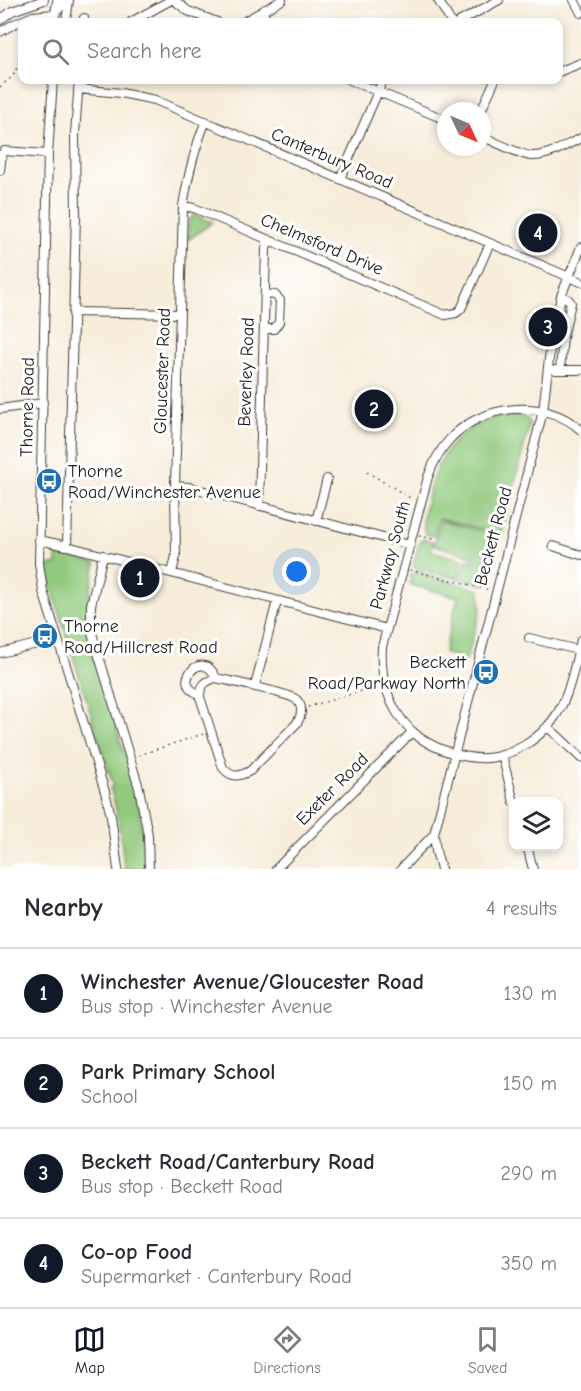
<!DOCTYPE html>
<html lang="en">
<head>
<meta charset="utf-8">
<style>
	body { margin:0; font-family:"Comic Neue",sans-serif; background:#f2f2f3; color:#2b2b33 }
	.controls { position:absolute; right:18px; bottom:18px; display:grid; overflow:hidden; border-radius:12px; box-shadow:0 3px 9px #0003 }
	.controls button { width:54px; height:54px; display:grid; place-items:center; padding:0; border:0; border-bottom:2px solid #e1e1e2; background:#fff; color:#2b2b33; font:30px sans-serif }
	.compass { position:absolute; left:437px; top:102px; width:54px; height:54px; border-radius:50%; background:#fff; box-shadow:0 3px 9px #0003; rotate:134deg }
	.you { position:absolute; left:297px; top:572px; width:21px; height:21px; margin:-15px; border:4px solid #fff; border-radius:50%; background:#1a73e8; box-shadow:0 0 0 9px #1a73e833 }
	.badge { display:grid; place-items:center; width:39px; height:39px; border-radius:50%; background:#111827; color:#fff; font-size:20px; font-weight:700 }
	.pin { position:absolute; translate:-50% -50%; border:3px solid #fff; box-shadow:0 2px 6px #0006 }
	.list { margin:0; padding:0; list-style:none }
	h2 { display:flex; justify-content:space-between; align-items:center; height:78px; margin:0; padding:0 24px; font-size:26px }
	h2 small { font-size:20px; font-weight:400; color:#7c7c81 }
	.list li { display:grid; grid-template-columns:39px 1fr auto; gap:18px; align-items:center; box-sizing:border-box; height:90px; padding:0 24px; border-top:2px solid #e1e1e2 }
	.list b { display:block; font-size:22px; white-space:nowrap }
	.list p { margin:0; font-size:20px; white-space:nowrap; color:#7c7c81 }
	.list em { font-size:20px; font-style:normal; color:#7c7c81 }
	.icon { flex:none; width:33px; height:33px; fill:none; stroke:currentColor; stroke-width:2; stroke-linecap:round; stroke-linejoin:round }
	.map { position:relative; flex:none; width:581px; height:869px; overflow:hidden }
	.search { position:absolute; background:#fff; box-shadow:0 3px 9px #0003; left:18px; right:18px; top:18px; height:66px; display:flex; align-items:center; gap:15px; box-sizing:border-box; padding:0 21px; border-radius:12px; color:#7c7c81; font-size:22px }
	.sheet { height:438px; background:#fff }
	nav { display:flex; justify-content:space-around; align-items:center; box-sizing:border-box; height:84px; border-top:2px solid #e1e1e2; background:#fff; font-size:16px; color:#7c7c81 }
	nav a { display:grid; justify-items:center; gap:3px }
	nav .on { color:#111827 }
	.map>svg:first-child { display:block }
	.green { fill:#91c97d; stroke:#56724c; stroke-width:1.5 }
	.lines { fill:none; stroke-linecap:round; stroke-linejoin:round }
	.minor-casing { stroke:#3d3b38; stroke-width:10 }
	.path { stroke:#3d3b38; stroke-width:1.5; stroke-dasharray:1.5 4.5; stroke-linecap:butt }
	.minor { stroke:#fff; stroke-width:8 }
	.labels { text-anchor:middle; stroke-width:6; stroke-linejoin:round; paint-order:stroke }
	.street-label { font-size:18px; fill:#1c1c1c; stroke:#fff }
	.poi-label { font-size:18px; fill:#1c1c1c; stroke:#fff; text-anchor:start }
</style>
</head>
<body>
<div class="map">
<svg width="581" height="869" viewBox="0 0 581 869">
	<rect width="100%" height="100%" fill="#fff"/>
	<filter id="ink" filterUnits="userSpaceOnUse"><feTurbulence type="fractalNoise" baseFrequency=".0167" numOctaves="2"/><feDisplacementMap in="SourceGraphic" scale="12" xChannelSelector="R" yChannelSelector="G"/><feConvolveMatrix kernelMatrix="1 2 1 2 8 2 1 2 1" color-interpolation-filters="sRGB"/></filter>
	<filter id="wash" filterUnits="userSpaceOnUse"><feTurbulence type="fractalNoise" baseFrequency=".008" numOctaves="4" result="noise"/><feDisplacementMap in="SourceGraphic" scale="24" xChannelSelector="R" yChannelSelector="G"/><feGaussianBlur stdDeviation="1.35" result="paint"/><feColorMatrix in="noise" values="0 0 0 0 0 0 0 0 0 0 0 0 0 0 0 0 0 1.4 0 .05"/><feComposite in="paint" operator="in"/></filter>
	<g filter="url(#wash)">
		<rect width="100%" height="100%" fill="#f6ecd9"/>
		<path class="green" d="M194,215L213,222L188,240C188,231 186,221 194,215Z
			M508,415L524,416L529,421L530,424L488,583L484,585L459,579L466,559L473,560L474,556L434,545L441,520L481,531L482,529L439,518L434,536L425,534C424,529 423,524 423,520C423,511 427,501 429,492C440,449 463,423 508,415Z
			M423,539L433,541L431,551L462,559L457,578L415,568L413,566L418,546Z
			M57,554L96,563C91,589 84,615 89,642L132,777L139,805L146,869H124C122,841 119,814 110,788L113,785L45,566L57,564Z
			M417,572L480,590L481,609L466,660L444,653L458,597L411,585L409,582L411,581L410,575Z"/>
	</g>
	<g filter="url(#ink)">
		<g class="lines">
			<g class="minor-casing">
				<path id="minor" d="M174,0L188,11L217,22
					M438,0L451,22
					M574,0L581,13
					M0,20L12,11L44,0
					M54,22L57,0
					M66,22L69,0
					M84,22V18
					M131,22L171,0
					M243,22L282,0
					M263,22L265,9
					M459,22L499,0
					M0,32L14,24L33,16L55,14L66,0
					M558,72L581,63
					M53,80L48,154L39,563L43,591L105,792L111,816L118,869
					M350,80L446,120
					M78,89L121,93L155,100L581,282
					M481,111L495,80
					M206,121C194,149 188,176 183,206L194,208L445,315L456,313L461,309L490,243
					M482,136C495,142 518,154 531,156C548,157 566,145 581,138
					M0,170L2,154L4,151L48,154
					M340,179L383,80
					M73,312L180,314
					M264,329H274L279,322L280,300L275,295L265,294
					M555,370H581
					M560,370L563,337L571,303L568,299L561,296
					M0,409L43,403
					M581,430C544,397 481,404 449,440C439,451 433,463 428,477L382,647C380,677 388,708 411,730C429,749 470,762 495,757C514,753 533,742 546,728C569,705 573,670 581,640
					M175,486L189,487L410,545
					M259,506L266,249L268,239
					M316,521L327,479
					M39,540L67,546L387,629
					M67,546L76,215L75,134L79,80
					M553,546L581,555
					M103,555L91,605V630L139,788L148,835L149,869
					M172,573L176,556L175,486L183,206
					M529,638L578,650
					M0,653L57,639
					M216,678C236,682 256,687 276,692C281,694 289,695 294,698C304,704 302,715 297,723L250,771C238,777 232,778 223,768L200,697C200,686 205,681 216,678Z
					M255,686L277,601
					M200,694C169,685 203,646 216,678
					M548,727L581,758
					M502,755L514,802
					M527,846L533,869
					M276,869L412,732
					M401,869L434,834
					M441,869L436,851L434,834L543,411L550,350L561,296L581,247"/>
			</g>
			<path class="path" d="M0,87L13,76L22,57
				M367,472L412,499
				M419,536L433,539
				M410,570L487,589
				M308,707L378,686
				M139,755L203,734"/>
			<use href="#minor" class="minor"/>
		</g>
	</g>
	<defs>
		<g id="bus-disc" transform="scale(1.35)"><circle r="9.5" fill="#1f6fb2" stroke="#fff"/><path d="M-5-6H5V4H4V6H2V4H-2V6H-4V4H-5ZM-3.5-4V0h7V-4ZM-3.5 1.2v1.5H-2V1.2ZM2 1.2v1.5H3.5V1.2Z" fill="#fff"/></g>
	</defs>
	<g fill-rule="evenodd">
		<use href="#bus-disc" x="49" y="481"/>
		<use href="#bus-disc" x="45" y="636"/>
		<use href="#bus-disc" x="486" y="672"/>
	</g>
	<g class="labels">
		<g class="street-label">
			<text transform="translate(332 158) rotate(23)" y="6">Canterbury Road</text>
			<text transform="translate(322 244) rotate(23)" y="6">Chelmsford Drive</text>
			<text transform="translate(162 371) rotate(-88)" y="6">Gloucester Road</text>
			<text transform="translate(246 372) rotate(-88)" y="6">Beverley Road</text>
			<text transform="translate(27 407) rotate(-89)" y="6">Thorne Road</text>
			<text transform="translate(493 536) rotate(-75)" y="6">Beckett Road</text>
			<text transform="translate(390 555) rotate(-75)" y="6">Parkway South</text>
			<text transform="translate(332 789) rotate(-45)" y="6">Exeter Road</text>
		</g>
		<g class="poi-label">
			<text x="68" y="477">Thorne<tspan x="68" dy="21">Road/Winchester Avenue</tspan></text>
			<text x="64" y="632">Thorne<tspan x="64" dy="21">Road/Hillcrest Road</tspan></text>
			<text x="466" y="668" text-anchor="end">Beckett<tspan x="466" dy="21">Road/Parkway North</tspan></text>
		</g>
	</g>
</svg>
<div class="controls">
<button><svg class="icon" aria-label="layers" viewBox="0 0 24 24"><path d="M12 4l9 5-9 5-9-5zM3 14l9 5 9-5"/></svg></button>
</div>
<svg class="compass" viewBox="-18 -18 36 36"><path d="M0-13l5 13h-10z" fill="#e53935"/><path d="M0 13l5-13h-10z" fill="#7c7c81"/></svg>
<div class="you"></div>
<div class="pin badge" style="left:140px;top:578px">1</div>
<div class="pin badge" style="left:374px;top:409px">2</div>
<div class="pin badge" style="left:548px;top:327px">3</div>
<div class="pin badge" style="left:538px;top:233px">4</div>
<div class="search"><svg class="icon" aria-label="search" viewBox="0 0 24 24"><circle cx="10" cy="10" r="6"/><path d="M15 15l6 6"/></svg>Search here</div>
</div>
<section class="sheet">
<h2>Nearby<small>4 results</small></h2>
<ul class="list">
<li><span class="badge">1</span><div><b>Winchester Avenue/Gloucester Road</b><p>Bus stop · Winchester Avenue</p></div><em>130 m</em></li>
<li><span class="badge">2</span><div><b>Park Primary School</b><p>School</p></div><em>150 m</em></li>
<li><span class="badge">3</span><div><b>Beckett Road/Canterbury Road</b><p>Bus stop · Beckett Road</p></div><em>290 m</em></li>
<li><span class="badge">4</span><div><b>Co-op Food</b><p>Supermarket · Canterbury Road</p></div><em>350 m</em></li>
</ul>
</section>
<nav>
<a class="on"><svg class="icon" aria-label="map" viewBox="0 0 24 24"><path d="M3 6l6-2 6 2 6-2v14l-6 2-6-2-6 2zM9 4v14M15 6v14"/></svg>Map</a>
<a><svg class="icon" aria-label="directions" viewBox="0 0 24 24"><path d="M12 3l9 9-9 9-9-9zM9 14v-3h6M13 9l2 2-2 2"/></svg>Directions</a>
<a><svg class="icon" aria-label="saved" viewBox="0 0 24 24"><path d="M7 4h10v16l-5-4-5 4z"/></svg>Saved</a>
</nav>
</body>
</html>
